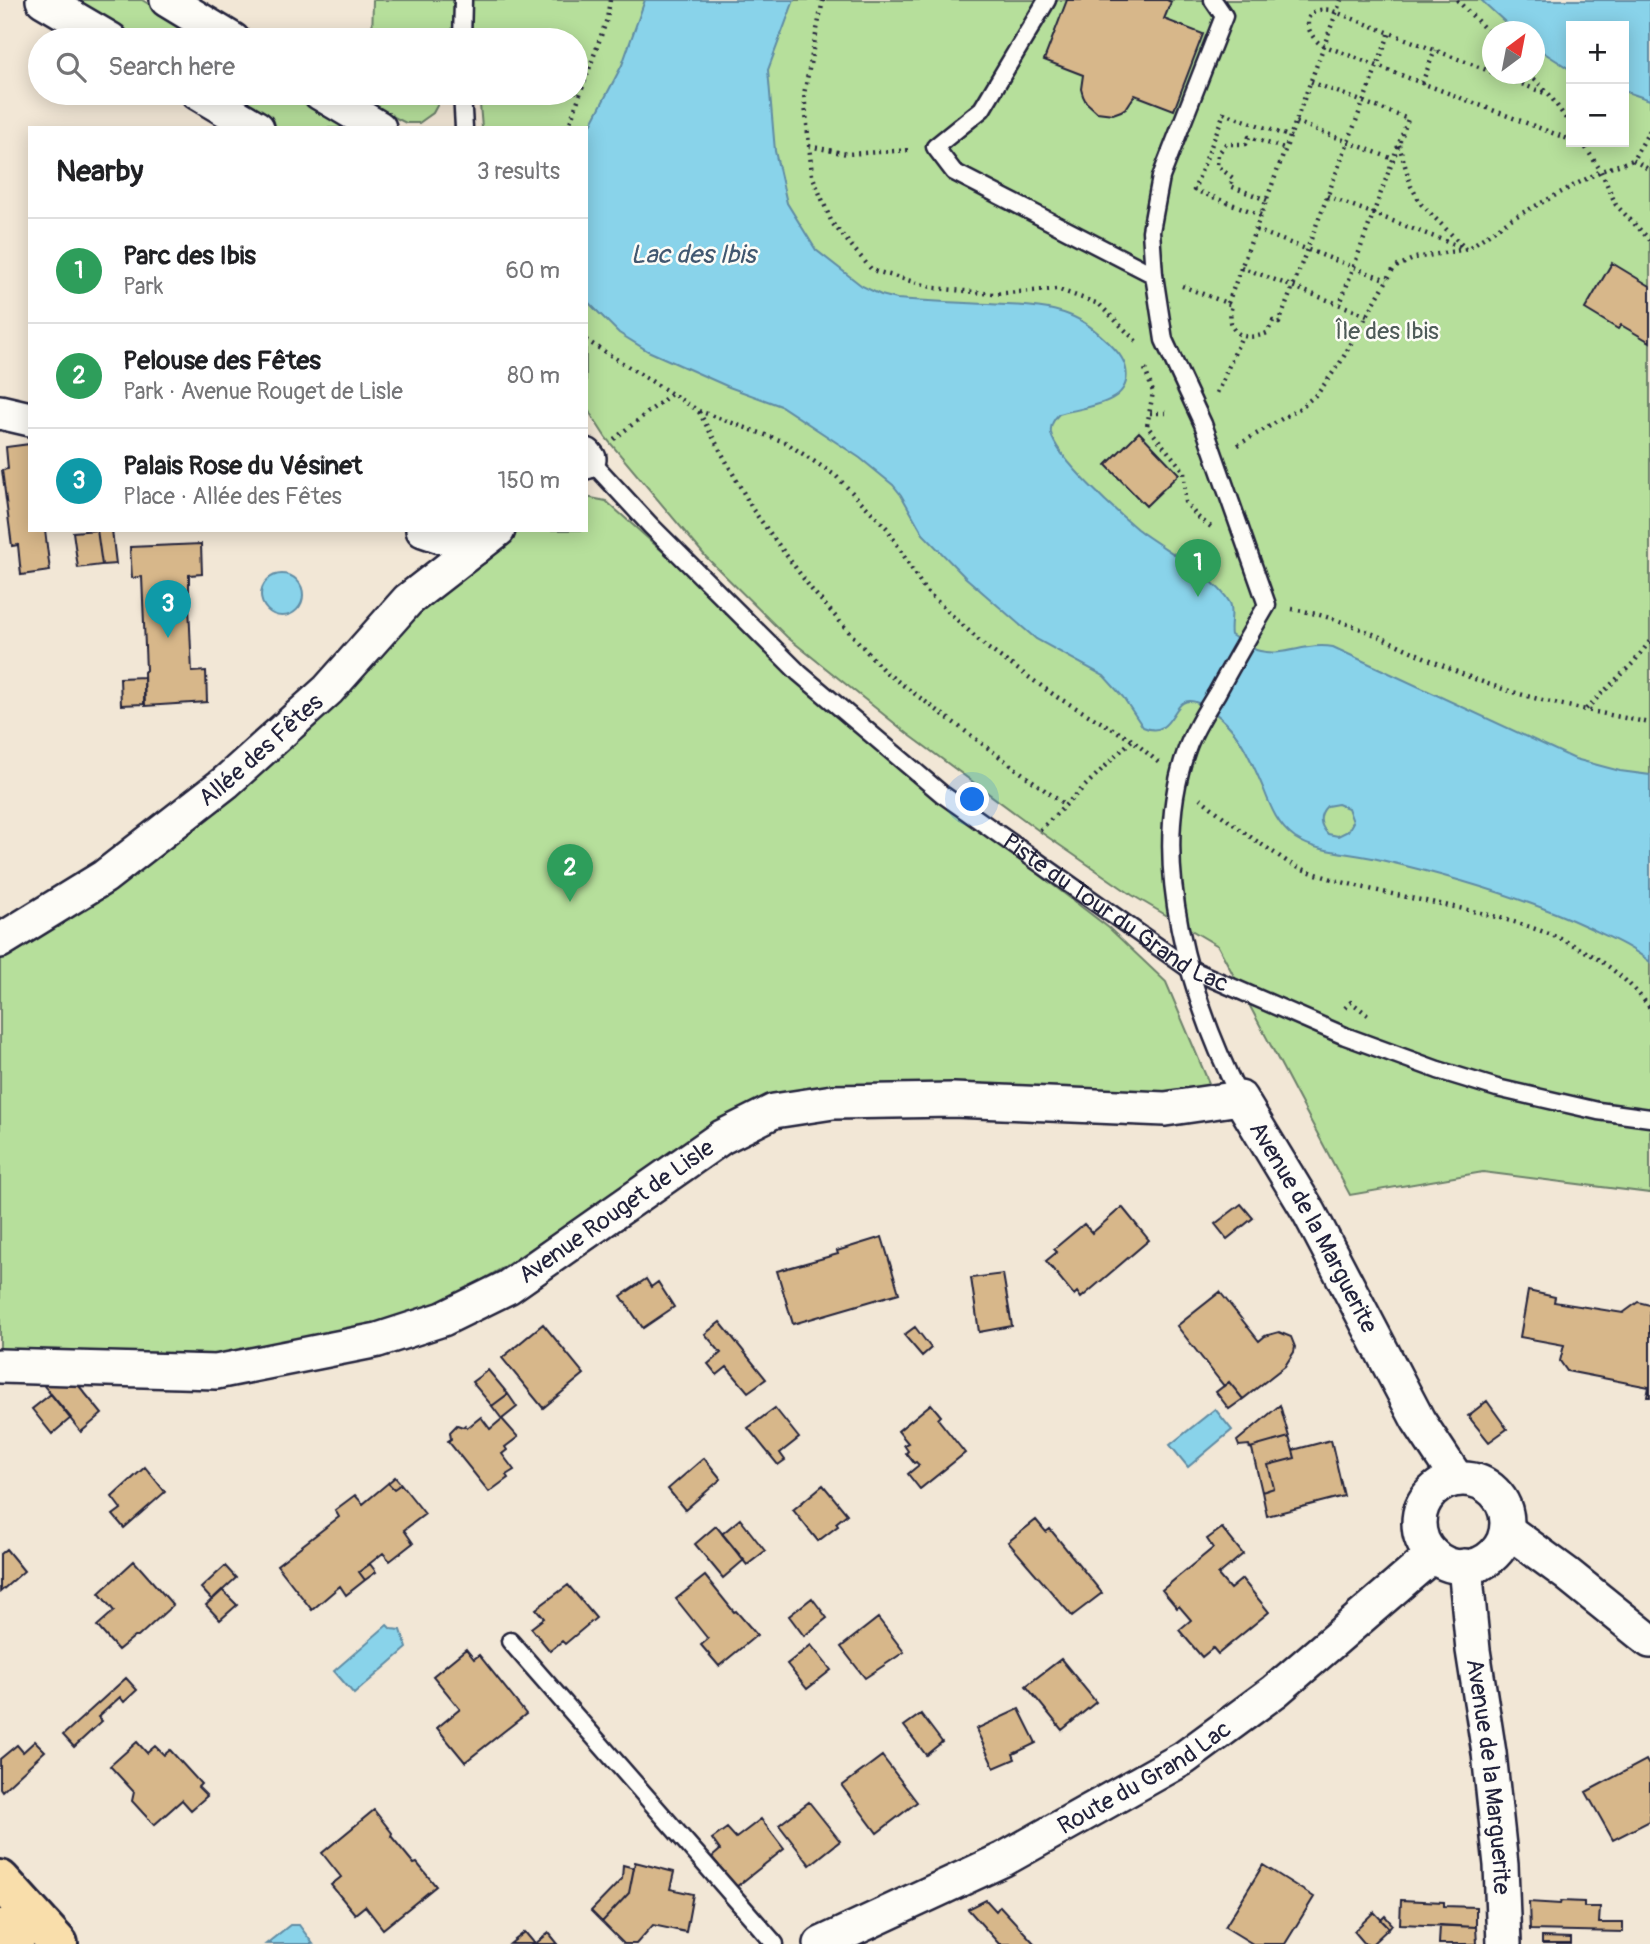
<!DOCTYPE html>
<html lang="en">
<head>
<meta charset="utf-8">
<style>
	body { margin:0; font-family:Pangolin,sans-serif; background:#f2f2f2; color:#202124 }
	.controls { position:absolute; right:21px; top:21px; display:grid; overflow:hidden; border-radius:0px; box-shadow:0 4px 18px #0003 }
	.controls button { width:63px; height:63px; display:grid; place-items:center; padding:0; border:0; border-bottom:2px solid #e0e0e0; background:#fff; color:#202124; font:35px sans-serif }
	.compass { position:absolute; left:1482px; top:21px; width:63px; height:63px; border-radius:50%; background:#fff; box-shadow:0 4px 18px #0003; rotate:32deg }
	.you { position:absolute; left:973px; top:800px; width:24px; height:24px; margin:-18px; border:5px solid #fff; border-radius:50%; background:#1a73e8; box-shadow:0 0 0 10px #1a73e833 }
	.badge { display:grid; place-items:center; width:46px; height:46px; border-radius:50%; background:#22223b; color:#fff; font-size:23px; font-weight:700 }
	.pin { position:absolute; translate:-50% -58px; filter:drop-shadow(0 2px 4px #0008) }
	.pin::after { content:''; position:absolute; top:37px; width:24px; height:21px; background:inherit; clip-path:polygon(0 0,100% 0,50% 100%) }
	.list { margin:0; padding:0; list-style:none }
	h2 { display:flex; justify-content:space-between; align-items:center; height:91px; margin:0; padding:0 28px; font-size:30px }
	h2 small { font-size:23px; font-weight:400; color:#757577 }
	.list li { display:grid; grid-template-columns:46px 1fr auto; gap:21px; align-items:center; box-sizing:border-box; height:105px; padding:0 28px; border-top:2px solid #e0e0e0 }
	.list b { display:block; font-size:26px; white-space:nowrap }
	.list p { margin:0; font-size:23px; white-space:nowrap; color:#757577 }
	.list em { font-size:23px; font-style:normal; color:#757577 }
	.icon { flex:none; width:38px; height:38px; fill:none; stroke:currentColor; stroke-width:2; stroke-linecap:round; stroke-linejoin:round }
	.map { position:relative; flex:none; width:1650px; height:1944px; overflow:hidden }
	.search { position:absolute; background:#fff; box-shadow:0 4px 18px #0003; left:28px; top:28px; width:560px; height:77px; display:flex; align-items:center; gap:18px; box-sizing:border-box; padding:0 24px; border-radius:38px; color:#757577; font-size:26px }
	.panel { position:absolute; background:#fff; box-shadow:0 4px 18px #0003; left:28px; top:126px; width:560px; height:406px; border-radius:0px }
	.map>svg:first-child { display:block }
	.green { fill:#b6df9b; stroke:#6c806b; stroke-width:2; fill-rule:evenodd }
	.water { fill:#89d3ea; stroke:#608ca4; stroke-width:2; fill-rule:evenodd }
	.building { fill:#d7b78a; stroke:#22223b; stroke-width:2 }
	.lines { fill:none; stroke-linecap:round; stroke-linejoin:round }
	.service-casing { stroke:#22223b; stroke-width:21 }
	.minor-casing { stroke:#22223b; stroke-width:38 }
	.primary-casing { stroke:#22223b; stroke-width:44 }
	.path { stroke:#22223b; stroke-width:4.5; stroke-dasharray:2 5; stroke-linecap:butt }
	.service { stroke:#fdfcf7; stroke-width:16 }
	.minor { stroke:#fdfcf7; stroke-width:33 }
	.primary { stroke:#f9deab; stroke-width:38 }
	.labels { text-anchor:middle; stroke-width:5; stroke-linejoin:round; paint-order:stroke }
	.park-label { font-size:24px; fill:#4e5b58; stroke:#fdfcf7 }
	.street-label { font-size:24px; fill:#22223b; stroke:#fdfcf7 }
	.water-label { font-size:26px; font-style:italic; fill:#415770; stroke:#fdfcf7 }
</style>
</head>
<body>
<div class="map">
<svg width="1650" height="1944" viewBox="0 0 1650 1944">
	<rect width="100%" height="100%" fill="#f2e7d6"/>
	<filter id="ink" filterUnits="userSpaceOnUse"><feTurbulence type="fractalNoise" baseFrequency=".0143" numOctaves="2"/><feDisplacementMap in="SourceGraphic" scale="14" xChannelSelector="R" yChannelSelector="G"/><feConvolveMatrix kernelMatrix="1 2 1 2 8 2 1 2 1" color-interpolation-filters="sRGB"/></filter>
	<g filter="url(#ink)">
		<path class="green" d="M66,0H142L208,40H132Z
			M373,0H1650V1193L1483,1172L1350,1195L1218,946L1132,895L1042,833L908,734L787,637L706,557L606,438L586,407V128H482L479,93H576V40H372ZM1571,26H1624V142H1571ZM1492,32H1534V74H1492Z
			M218,93H294L352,128H276Z
			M351,93H440L439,102L433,113L419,123H406L350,95Z
			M586,497L606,501L799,673L1014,855L1109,928L1166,982L1211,1088L1139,1096L829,1086L635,1179L504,1267L443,1303L373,1326L217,1354L0,1352V941L104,877L512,530H586Z"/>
		<path class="water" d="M645,0H794L768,70L775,151L787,203L816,250L862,286L881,295L897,299C927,301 958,303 989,304C1015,306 1044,305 1069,315C1085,321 1096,331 1108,342C1116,350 1124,358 1126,369C1133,405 1083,407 1059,414C1054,419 1050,426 1051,433C1056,458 1117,512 1137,529C1163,549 1214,575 1230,603C1234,611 1229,625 1231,635C1239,640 1250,649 1260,651C1285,657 1307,642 1333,647L1575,759L1620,771L1650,775V962C1632,947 1611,938 1590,928C1523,897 1450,876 1377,859C1352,853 1318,853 1295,838C1278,826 1271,808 1264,790C1249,754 1235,720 1198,703C1170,690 1177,741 1143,727L1123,697L1104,676L1036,639L965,577L923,534L901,495L893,485L860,458L781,406L729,387L648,351L619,333L586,300V134L622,65ZM1338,804L1348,808L1353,822L1348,831L1338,836L1328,834C1319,825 1318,815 1327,806Z
			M1481,0H1650V100L1624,91V26H1571V70L1535,47L1534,32L1515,31Z
			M261 595a21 21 0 1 1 42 0a21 21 0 1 1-42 0Z
			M1215,1409L1232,1430L1188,1467L1170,1445Z
			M387,1625L391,1629L401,1630L407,1648L354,1694L334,1671Z
			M290,1925H299L313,1944H266Z"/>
		<path class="building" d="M1067,0H1167L1171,2L1164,19L1203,34L1174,110L1135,95L1127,107L1121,111L1113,114L1097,112L1086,102L1083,96L1081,89L1083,75L1044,60Z
			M1612,263L1650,286V342L1621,325L1618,329L1585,309Z
			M1139,432L1179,474L1146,506L1106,465Z
			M30,444V530H45L50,571L21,575L18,545L12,546L2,470L8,469L6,447Z
			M97,530L102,565L78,568L73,532Z
			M97,530H112L116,564L102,565Z
			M201,544L202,574L189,575V606L192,672L206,671L207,702L145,706L144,672L146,670L142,577L132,578L130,547Z
			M144,677V704L121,705L120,678Z
			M1241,1204L1253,1218L1227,1239L1215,1224Z
			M1122,1207L1149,1240L1081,1298L1077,1292L1074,1295L1046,1261L1057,1252L1054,1249L1084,1224L1092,1233Z
			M882,1237L899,1293L793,1324L777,1271L838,1254L837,1251Z
			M1003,1274L1012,1326L979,1332L971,1278Z
			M646,1279L651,1287L658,1282L674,1307L643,1328L621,1296Z
			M1528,1291L1555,1297L1554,1302L1623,1313L1638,1302L1650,1305V1397H1647L1649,1387L1567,1371L1560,1361L1564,1345L1520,1337Z
			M1220,1292L1259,1341L1265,1336L1279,1332L1291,1337L1295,1347L1294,1352L1285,1366L1243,1399L1229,1382L1224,1386L1177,1326Z
			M720,1322L766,1379L748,1392L727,1367L717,1375L708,1364L721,1353L705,1334Z
			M543,1324L584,1374L543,1408L502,1358Z
			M915,1327L931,1348L922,1356L904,1335Z
			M488,1370L508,1394L492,1406L472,1382Z
			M75,1381L102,1414L81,1432L41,1382Z
			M1229,1382L1243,1399L1229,1409L1216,1392Z
			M51,1394L71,1418L52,1434L32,1409Z
			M508,1394L517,1407L502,1419L492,1406Z
			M1487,1401L1507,1429L1489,1442L1468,1416Z
			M931,1404L941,1416L938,1419L965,1453L920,1489L908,1474L919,1465L916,1462L914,1463L906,1453L908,1451L904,1445L908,1443L898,1431Z
			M1280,1405L1289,1437L1250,1448L1249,1445L1239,1446L1237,1441Z
			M775,1408L799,1438L780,1453L785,1460L778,1465L748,1428Z
			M481,1417L490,1429L502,1419L518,1437L505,1447L507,1450L502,1454L514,1470L506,1475L508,1478L489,1492L448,1441L451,1439L450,1432L457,1425L463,1427L465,1425L467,1428Z
			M1289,1437L1295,1458L1268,1465L1274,1488L1262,1492L1252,1449L1250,1448Z
			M1331,1440L1344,1496L1267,1516L1262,1492L1274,1488L1268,1465L1295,1458L1293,1450Z
			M704,1458L721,1479L685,1510L668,1489Z
			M145,1467L165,1492L124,1528L113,1515L121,1509L112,1497Z
			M395,1477L401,1484L394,1489L388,1483Z
			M388,1483L394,1489L401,1484L425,1514L404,1530L413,1543L390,1561L383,1553L359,1572L365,1580L346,1595L340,1586L312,1610L277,1565L339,1517L335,1510L355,1495L363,1504Z
			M823,1485L847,1514L836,1523L838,1526L818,1541L793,1510Z
			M740,1519L765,1551L747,1565L722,1534Z
			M1036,1520L1046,1532L1050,1529L1102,1593L1072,1616L1008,1542Z
			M716,1526L744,1560L723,1578L695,1544Z
			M1222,1528L1243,1554L1218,1575L1230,1589L1242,1579L1269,1612L1218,1654L1213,1648L1202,1657L1179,1630L1191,1620L1179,1606L1177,1608L1162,1590L1213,1548L1207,1539Z
			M6,1549L24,1571L0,1592V1554Z
			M134,1561L173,1605L138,1637H134L118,1650L97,1626L114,1611L99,1593Z
			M370,1564L376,1572L365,1580L359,1572Z
			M225,1566L236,1578L212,1600L201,1588Z
			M705,1576L734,1612L736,1611L757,1635L719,1666L701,1645L708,1639L676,1599Z
			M568,1585L596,1618L565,1644L562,1641L550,1651L531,1628L544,1618L536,1609Z
			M222,1590L237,1605L220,1620L206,1605Z
			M812,1598L827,1618L804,1636L789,1616Z
			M878,1618L904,1652L865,1678L841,1647Z
			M811,1645L831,1670L807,1689L787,1664Z
			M466,1649L474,1659L479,1655L526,1714L465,1762L437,1728L460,1709L433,1676Z
			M1061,1659L1096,1702L1062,1730L1026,1686Z
			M126,1678L137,1690L124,1702L120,1697L98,1717L102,1721L74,1747L63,1735Z
			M1019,1709L1036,1743L1013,1754L1015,1759L994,1768L976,1729Z
			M921,1714L942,1742L926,1755L904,1726Z
			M35,1741L45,1751L2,1791L0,1788V1759L17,1745L23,1752Z
			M137,1742L147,1753L155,1746L164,1755L170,1750L201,1784L198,1787L207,1796L191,1810L182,1800L154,1825L132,1801L134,1792L110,1766Z
			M882,1756L917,1802L877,1833L842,1786Z
			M1646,1760L1650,1767V1821L1613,1840L1586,1792Z
			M809,1802L840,1841L810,1865L779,1825Z
			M374,1810L392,1833L391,1836L414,1864L417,1863L436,1886L383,1929L365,1906L355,1914L331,1885L341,1877L322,1853Z
			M761,1819L784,1849L736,1887L712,1857L720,1850L712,1839L727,1828L736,1838Z
			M635,1862L674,1872L670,1889L693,1894L686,1932L653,1925L636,1944H624L602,1922L629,1893Z
			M623,1865L634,1868L629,1893L602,1922L591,1911L622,1879Z
			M1263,1865L1314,1897L1285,1944H1253L1225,1927Z
			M986,1900L996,1911L1000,1906L1035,1944H999L968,1909Z
			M1401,1900L1444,1902V1906L1476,1907V1927L1400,1924Z
			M1561,1901L1584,1902V1907H1600L1599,1923H1623V1932L1530,1930L1529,1902L1560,1904Z
			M1374,1912L1389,1928L1372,1944H1365L1354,1931Z
			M1385,1916L1392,1924L1389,1928L1381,1920Z
			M1440,1925L1476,1927L1477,1944H1439Z
			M525,1932L535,1944H510Z
			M549,1933L558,1944H535Z
			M1542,1937L1571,1938V1944H1542Z"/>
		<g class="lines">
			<g class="service-casing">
				<g id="service">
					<path d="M1047,0L982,109L935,147L954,172L1154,275"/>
					<path d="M1213,0L1224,16L1161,177L1151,231L1154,275L1164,340L1203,424L1267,605C1250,634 1233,663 1217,693C1206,711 1194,729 1187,749C1147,860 1190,998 1240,1098"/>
					<path d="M462,40L463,0"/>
					<path d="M462,93L464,128"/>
					<path id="s1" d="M589,459L651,526L799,673L942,794L1188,968L1345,1036L1438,1070L1497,1088L1598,1111L1650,1118"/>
					<path d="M510,1641L775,1944"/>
				</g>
			</g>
			<g class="minor-casing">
				<g id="minor">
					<path d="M43,0L111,40"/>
					<path d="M167,0L233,40"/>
					<path d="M198,93L257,128"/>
					<path d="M320,93L379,128"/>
					<path d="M0,412L30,419"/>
					<path d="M586,455L589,459L586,462"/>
					<path d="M423,530L475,548"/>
					<path id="s2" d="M0,941L104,877L226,782L328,690L408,600L498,530"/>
					<path id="s3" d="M0,1366L216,1372L378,1340L443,1319L508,1287L722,1137L774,1111L833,1102L953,1100L1165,1109L1240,1098L1309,1212L1418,1420L1457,1479"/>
					<circle cx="1463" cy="1523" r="44"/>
					<path d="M1507,1530L1567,1574L1650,1641"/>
					<path id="s4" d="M1465,1566L1473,1650L1489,1753L1501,1865L1504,1944"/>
					<path id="s5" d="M821,1944L1004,1859L1184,1758L1275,1691L1433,1555"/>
				</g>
			</g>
			<g class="primary-casing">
				<path id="primary" d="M0,1880L58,1944
					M0,1929L14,1944"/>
			</g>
			<path class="path" d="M823,0L804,94L812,175L832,223L872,270L935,288L994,294L1057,289L1099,304L1136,341
				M1457,0L1492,36
				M1492,72L1330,10C1303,6 1302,29 1320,44L1571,140
				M1496,74L1547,94
				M1529,74L1549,94L1571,126
				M1311,82L1408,119L1340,304
				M1422,83L1435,50
				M1296,122L1393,159
				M568,128L607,19L610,0
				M1582,142L1601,171L1616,205L1650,240
				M1399,145L1411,186L1421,204L1464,247
				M809,146L847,154L912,150
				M1633,160L1650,170
				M1327,196L1466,249
				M1267,200L1230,186L1233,178L1217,166L1218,154L1226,144H1246L1249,137L1286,149
				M1261,215L1194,190L1224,113L1291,137
				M1256,230L1387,280
				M1241,267L1367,315
				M1182,286L1232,305C1225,332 1242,343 1267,333L1273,321L1279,323L1390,32
				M1228,303L1341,0
				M586,340L699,411L785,442L836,476L887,528L924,589L986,647L1057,697L1132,740L1159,763
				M1145,369L1153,392L1147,426L1184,471L1185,502L1198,517L1211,527
				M1217,393L1242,336
				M699,412L753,510L812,590L884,671L1065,805
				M1150,413H1169
				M614,439L671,394
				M1238,445L1300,408L1318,393L1340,363L1394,268L1415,258L1467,249L1511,219L1601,171L1633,160L1650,130
				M1292,609C1361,620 1423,661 1488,684C1540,702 1596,712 1650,723
				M1586,709L1634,662L1650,641
				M1200,798C1224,818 1247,835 1273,852C1281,857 1290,865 1300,868C1413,913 1571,901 1650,1008
				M1040,830L1132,740
				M1345,1008L1351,1002L1368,1015"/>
			<use href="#service" class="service"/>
			<use href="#minor" class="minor"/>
			<use href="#primary" class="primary"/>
		</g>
	</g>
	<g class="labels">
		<g class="park-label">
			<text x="1387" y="339">Île des Ibis</text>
		</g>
		<g class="street-label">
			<text dy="8" stroke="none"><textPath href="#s2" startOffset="324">Allée des Fêtes</textPath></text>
			<text dy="8" stroke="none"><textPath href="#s1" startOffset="698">Piste du Tour du Grand Lac</textPath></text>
			<text dy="8" stroke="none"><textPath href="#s3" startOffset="654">Avenue Rouget de Lisle</textPath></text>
			<text dy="8" stroke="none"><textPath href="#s3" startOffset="1458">Avenue de la Marguerite</textPath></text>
			<text dy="8" stroke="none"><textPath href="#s5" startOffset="364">Route du Grand Lac</textPath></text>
			<text dy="8" stroke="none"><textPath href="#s4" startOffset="212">Avenue de la Marguerite</textPath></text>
		</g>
		<g class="water-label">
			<text x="693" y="263">Lac des Ibis</text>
		</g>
	</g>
</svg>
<div class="controls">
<button>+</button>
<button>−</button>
</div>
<svg class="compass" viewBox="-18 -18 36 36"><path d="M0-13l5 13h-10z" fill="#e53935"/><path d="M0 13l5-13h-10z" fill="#757577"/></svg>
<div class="you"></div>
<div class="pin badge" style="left:1198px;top:597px;background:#2e9e5b">1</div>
<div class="pin badge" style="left:570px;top:902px;background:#2e9e5b">2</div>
<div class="pin badge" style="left:168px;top:638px;background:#0f9aa8">3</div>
<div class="search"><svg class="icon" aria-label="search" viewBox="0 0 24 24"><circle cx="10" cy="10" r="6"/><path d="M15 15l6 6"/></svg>Search here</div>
<section class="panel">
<h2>Nearby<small>3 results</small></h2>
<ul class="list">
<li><span class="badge" style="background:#2e9e5b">1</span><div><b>Parc des Ibis</b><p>Park</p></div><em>60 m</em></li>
<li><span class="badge" style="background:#2e9e5b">2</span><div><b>Pelouse des Fêtes</b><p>Park · Avenue Rouget de Lisle</p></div><em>80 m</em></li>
<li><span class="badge" style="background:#0f9aa8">3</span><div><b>Palais Rose du Vésinet</b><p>Place · Allée des Fêtes</p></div><em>150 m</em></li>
</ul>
</section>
</div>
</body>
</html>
